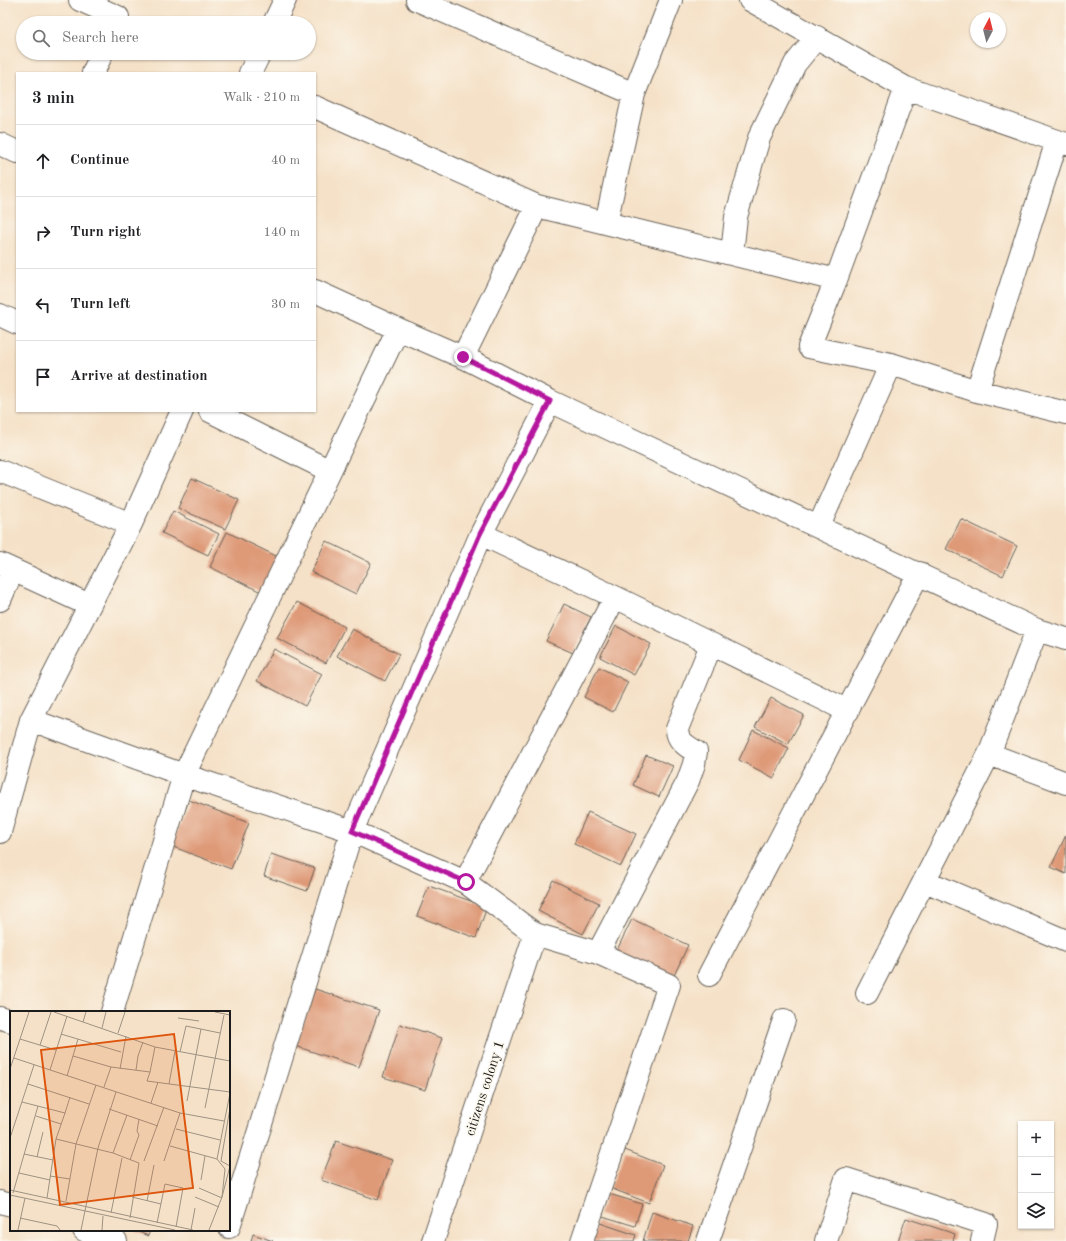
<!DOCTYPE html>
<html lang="en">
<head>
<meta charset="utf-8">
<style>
	body { margin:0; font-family:"Old Standard TT",serif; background:#f2f2f2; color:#202124 }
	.controls { position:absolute; right:12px; bottom:12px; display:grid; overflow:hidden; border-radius:0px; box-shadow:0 1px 3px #0004 }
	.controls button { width:36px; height:36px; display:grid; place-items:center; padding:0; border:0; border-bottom:1px solid #e0e0e0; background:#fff; color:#202124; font:20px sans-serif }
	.compass { position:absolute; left:970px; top:12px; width:36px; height:36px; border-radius:50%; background:#fff; box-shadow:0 1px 3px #0004; rotate:7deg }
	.stop { position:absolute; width:12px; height:12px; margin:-9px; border:3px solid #b5179e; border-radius:50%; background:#fff }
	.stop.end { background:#b5179e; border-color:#fff; box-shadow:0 1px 4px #0008 }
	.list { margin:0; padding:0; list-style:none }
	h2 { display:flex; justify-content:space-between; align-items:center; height:52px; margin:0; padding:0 16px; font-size:17px }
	h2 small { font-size:13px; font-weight:400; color:#757577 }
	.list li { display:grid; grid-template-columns:26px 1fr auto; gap:12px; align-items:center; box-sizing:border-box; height:72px; padding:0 16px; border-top:1px solid #e0e0e0 }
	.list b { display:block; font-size:15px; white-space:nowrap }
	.list em { font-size:13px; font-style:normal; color:#757577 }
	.icon { flex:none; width:22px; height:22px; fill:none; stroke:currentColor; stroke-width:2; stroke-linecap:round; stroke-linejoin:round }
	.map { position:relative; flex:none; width:1066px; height:1241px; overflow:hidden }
	.search { position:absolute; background:#fff; box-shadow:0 1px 3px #0004; left:16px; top:16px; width:300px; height:44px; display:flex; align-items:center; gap:10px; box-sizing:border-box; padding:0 14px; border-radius:22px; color:#757577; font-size:15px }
	.panel { position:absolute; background:#fff; box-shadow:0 1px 3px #0004; left:16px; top:72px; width:300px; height:340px; border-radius:0px }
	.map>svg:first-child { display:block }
	.building { fill:#de9977 }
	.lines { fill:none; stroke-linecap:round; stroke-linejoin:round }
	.minor-casing { stroke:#686158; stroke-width:24 }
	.tertiary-casing { stroke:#686158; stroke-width:24 }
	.minor { stroke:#fff; stroke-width:22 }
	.tertiary { stroke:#fff; stroke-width:22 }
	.route { stroke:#b5179e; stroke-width:5 }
	.labels { text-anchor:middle; stroke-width:3; stroke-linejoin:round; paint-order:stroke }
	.street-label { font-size:14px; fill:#1c1c1c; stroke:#fbf7ec }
	.inset-road { fill:none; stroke:#9e9283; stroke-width:1 }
	.view { fill:#de560d; fill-opacity:0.15; stroke:#de560d; stroke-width:2 }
	.inset-edge { fill:none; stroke:#1c1c1c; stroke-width:2 }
</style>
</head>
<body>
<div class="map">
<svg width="1066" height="1241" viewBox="0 0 1066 1241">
	<rect width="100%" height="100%" fill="#fbf7ec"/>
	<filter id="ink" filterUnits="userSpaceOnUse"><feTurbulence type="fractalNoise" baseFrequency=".025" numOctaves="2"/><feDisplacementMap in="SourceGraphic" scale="8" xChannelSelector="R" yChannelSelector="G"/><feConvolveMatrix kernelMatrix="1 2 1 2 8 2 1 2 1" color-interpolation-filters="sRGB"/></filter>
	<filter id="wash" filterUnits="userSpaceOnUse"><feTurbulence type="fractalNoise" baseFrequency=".012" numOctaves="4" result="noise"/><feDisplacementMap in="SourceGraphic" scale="16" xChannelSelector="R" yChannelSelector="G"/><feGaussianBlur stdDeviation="0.9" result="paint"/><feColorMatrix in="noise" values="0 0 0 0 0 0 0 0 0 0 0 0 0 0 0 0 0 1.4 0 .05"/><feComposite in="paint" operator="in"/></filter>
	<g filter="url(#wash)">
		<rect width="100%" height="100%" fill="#f5e1c7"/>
		<g id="blocks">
			<path class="building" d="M192,478L239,500L225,529L178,508Z
				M173,511L219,534L208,555L162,533Z
				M961,519L1017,546L1003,576L946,549Z
				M227,532L278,557L261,592L210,567Z
				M326,541L371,563L356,594L311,572Z
				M297,602L345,627L326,663L277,638Z
				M564,604L591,617L573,653L546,641Z
				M616,626L651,644L634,675L600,657Z
				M352,629L399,654L385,681L337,656Z
				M274,649L322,674L305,706L257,681Z
				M599,667L628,682L613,712L584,697Z
				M771,698L804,715L788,744L755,727Z
				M753,730L789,748L774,778L739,760Z
				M646,755L673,766L659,797L633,785Z
				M189,800L249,823L231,869L171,846Z
				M588,812L636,834L621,866L574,844Z
				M1066,835V874L1051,867Z
				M271,854L315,868L307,891L264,876Z
				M553,880L599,903L583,934L538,911Z
				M429,886L487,907L476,938L417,916Z
				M632,919L688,945L673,978L616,952Z
				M315,989L379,1010L359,1067L295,1046Z
				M400,1024L442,1038L425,1090L383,1077Z
				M336,1141L392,1160L378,1200L321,1180Z
				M625,1150L663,1165L649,1203L610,1188Z
				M606,1193L642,1204L635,1226L599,1215Z
				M652,1212L693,1226L688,1241H643Z
				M906,1218L955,1234L953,1241H898Z
				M597,1222L636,1235L634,1241H592Z
				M134,1230H150L148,1236Z
				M253,1234L273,1241H251Z"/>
		</g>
	</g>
	<g filter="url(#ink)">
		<use href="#blocks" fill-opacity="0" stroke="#686158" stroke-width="1"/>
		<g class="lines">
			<g class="minor-casing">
				<path id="minor" d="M80,0L118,17
					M417,0L634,94
					M750,0L906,88L1066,144
					M274,23L285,0
					M93,73L102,53
					M250,73L260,53
					M315,107L537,206L836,280L809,347L891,364L977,391L1066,413
					M0,144L17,152
					M606,223L634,94L671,0
					M732,254L736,217L759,138L795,64L817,37
					M836,280L906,88
					M315,291L398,329L467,359L550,401L1037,630L1066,639
					M0,315L17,323
					M463,357L537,206
					M977,391L1057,141
					M210,411L330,471
					M0,471L131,524L182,411
					M819,526L891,364
					M481,534L615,597L848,711
					M0,564L89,605
					M0,600L13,570
					M31,720L184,775L352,831L465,882L615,597
					M989,754L1066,783
					M0,832L31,720L131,524
					M925,881L1066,941
					M465,882L535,934L598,953L669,985L582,1241
					M598,953L688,781L694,764L696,752C687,746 677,741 677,729L711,645
					M709,975L919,573
					M867,993L989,754L1037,630
					M112,1012L184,775L398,329
					M0,1018L11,1021
					M229,1227L352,831L481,534L550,401
					M433,1241L535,934
					M708,1241L784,1020
					M826,1241L846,1179L986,1224L982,1241"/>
			</g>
			<g class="tertiary-casing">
				<path id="tertiary" d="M0,1202L11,1205
					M84,1230L116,1241"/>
			</g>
			<use href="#minor" class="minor"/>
			<use href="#tertiary" class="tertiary"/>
		</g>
	</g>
	<g class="lines" filter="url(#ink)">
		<path class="route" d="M463,357L550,401L480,534L352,831L466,882"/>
	</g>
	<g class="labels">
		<g class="street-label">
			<text transform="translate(484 1088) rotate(-72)" y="5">citizens colony 1</text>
		</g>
	</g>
	<g transform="translate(10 1011)">
		<rect width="220" height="220" fill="#f5e1c7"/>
		<path class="inset-road" d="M44,1L73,11M76,1L73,11L145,36L220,50M205,1L220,4M168,7L189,10M92,17L96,1M108,22L115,1M51,23L111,41M10,28L46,39M30,34L41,1M170,41L176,15L210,22M63,45L101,56L140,61L137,70L220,81M4,47L170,102L214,110M0,58L19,1M110,58L116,25M40,59L57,5M126,59L128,45L133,31M140,61L145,36M57,65L68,28M18,73L79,93M159,73L165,40M94,76L101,56M177,90L191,18M12,91L55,102L60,86M141,92L148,71M195,97L214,4M99,98L148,115M26,105L51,113M166,118L210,129M0,127L24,54M46,128L103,142L117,104M160,135L207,148M103,142L129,152L120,207M14,143L43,149M27,146L33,121M120,149L129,124L127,120L129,108M134,150L154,96M154,150L170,102M220,155L211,150L220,97M9,162L40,169M40,165L60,168M191,169L195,145M189,177L212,187M0,179L183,219M3,182L28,95M0,184L165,219M122,186L151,193M185,186L209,196M212,186L220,155M37,187L46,128L55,102M56,190L66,133L86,74M137,190L144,154M101,202L112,147M10,207L47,215L50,219M147,212L155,173L173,177L166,216M8,219L15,187M71,219L88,137L106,81M92,219L93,205M181,219L185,197M199,219L212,186L215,158L207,148L220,82"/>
		<path class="view" d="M164,23L183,177L50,194L31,39Z"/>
		<rect width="220" height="220" class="inset-edge"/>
	</g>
</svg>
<div class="controls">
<button>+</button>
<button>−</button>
<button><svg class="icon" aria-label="layers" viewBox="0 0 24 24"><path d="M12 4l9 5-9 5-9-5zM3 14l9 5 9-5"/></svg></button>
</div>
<svg class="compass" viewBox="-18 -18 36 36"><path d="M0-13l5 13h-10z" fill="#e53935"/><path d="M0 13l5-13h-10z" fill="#757577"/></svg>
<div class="stop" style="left:466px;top:882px"></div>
<div class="stop end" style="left:463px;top:357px"></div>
<div class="search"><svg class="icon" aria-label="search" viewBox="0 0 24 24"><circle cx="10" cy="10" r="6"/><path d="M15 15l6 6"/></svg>Search here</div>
<section class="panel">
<h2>3 min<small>Walk · 210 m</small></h2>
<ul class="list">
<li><svg class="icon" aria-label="ahead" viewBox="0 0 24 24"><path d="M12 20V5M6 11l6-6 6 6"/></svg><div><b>Continue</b></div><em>40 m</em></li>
<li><svg class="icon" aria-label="right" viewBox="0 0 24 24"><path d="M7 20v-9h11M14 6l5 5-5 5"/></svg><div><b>Turn right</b></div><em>140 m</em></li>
<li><svg class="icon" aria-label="left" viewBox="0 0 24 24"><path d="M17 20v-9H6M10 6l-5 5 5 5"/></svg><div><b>Turn left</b></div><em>30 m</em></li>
<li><svg class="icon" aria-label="arrive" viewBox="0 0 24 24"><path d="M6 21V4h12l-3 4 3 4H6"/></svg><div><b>Arrive at destination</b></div></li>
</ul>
</section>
</div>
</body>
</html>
